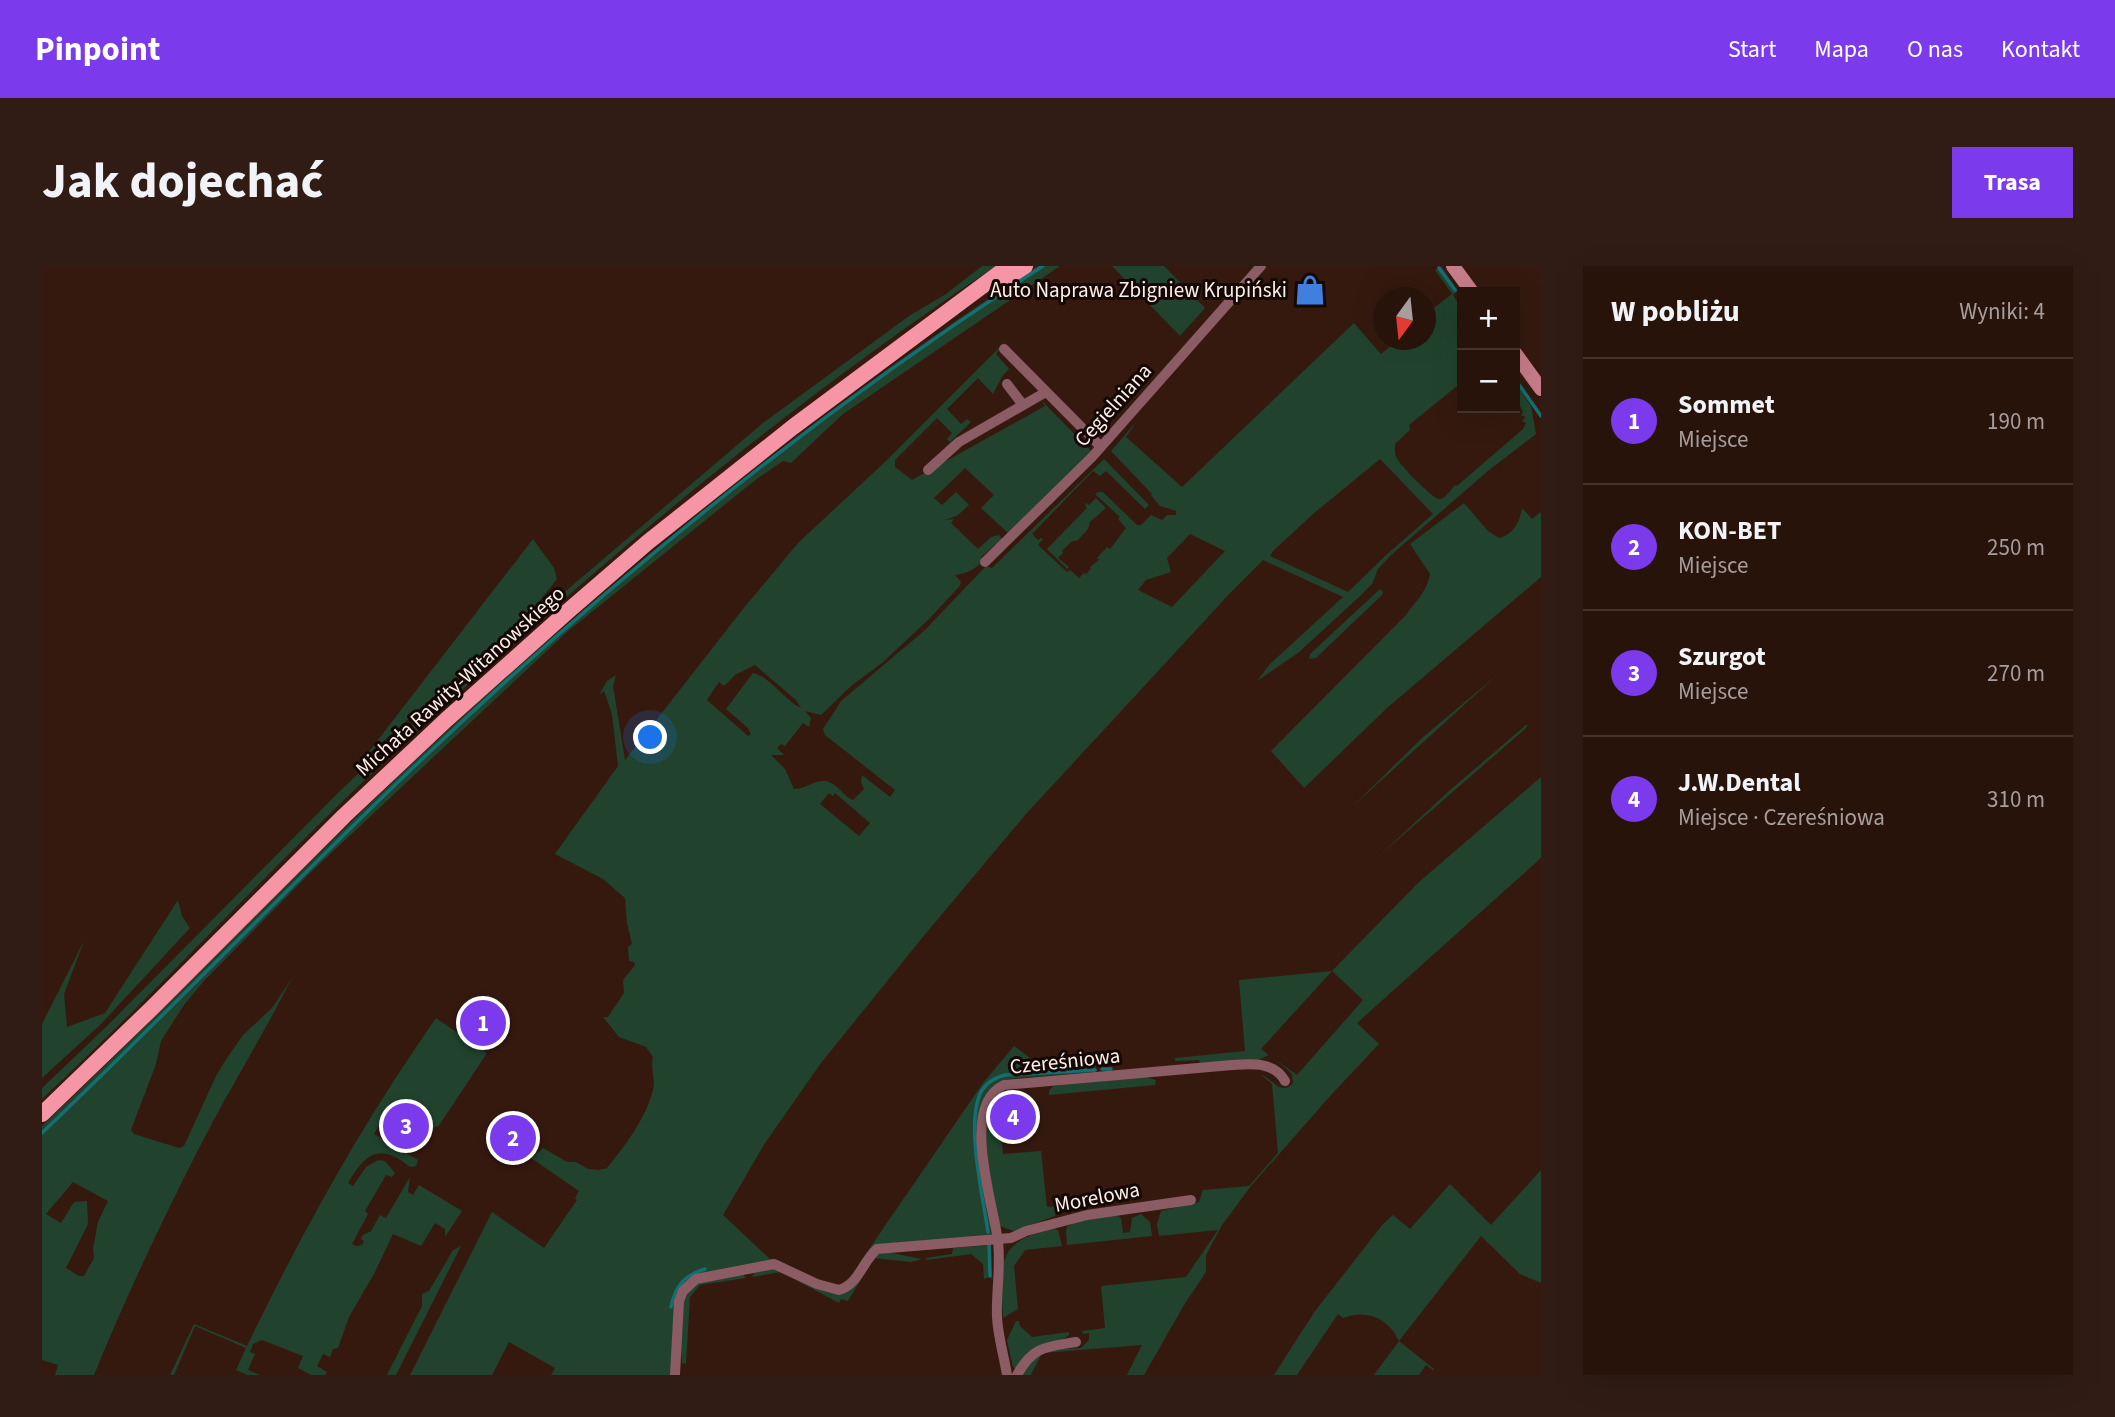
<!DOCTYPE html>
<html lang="pl">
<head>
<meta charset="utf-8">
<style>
	body { margin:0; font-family:"Source Sans 3",sans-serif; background:#301c14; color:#f1f3f6 }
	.controls { position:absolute; right:21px; top:21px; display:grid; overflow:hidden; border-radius:0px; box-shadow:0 7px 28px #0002 }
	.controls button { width:63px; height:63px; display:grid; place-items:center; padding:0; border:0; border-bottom:2px solid #44322c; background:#28130b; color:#f1f3f6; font:35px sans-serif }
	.compass { position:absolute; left:1331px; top:21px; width:63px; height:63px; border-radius:50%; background:#28130b; box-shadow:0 7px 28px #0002; rotate:195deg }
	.you { position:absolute; left:609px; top:472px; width:24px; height:24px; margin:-18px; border:5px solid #fff; border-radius:50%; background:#1a73e8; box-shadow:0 0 0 10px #1a73e833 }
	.badge { display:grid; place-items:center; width:46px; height:46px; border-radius:50%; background:#7c3aed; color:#fff; font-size:23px; font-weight:700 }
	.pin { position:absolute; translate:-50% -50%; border:4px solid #fff; box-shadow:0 2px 7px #0006 }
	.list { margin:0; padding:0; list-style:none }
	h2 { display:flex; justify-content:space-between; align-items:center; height:91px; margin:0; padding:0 28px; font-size:30px }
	h2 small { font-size:23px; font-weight:400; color:#a59e9d }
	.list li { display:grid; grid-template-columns:46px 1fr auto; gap:21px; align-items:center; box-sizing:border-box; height:126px; padding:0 28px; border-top:2px solid #44322c }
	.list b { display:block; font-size:26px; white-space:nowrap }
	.list p { margin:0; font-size:23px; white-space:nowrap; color:#a59e9d }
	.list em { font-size:23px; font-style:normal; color:#a59e9d }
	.map { position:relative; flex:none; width:1499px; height:1109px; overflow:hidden; border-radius:0px }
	header { display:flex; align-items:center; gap:42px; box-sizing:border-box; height:98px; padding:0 35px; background:#7c3aed; color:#fff }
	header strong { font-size:33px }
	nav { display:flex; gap:38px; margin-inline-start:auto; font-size:24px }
	.intro { display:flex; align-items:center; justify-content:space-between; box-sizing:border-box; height:168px; padding:0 42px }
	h1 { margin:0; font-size:49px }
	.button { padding:18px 32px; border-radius:0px; background:#7c3aed; color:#fff; font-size:24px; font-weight:700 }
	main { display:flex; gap:42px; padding:0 42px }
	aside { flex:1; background:#28130b; border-radius:0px; box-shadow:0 7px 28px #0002 }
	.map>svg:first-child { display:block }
	.green { fill:#21432d; fill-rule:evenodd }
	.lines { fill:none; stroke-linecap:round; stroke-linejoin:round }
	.stream { stroke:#136f72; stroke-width:3.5 }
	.street { stroke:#8b5c64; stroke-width:10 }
	.secondary { stroke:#c77c89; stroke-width:14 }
	.primary { stroke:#f695a6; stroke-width:16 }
	.labels { text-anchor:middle; stroke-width:6; stroke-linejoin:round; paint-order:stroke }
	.poi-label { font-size:21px; fill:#feeee8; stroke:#140804; text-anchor:end }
	.street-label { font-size:21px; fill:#feeee8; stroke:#140804 }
</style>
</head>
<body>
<header>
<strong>Pinpoint</strong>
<nav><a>Start</a><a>Mapa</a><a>O nas</a><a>Kontakt</a></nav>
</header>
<div class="intro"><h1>Jak dojechać</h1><a class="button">Trasa</a></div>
<main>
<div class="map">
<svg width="1499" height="1109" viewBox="0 0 1499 1109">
	<rect width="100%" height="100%" fill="#35190f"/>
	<path class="green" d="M940,0H954C736,144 536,315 345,493C227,603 118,723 0,833V822L62,763L295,528L339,486L532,318L721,157L867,50L904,28Z
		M996,0H1018L801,148L749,197L741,195L712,215L525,366L269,606L161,716L142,739L119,775L114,798L89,864L92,868L137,882L142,880L175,808L187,789L201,769L230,742L250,712C220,771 185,827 155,886C118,959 83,1033 52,1109H13L16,1099L0,1094V860C133,734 259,600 393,476C582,302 781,140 996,0ZM31,916L66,935L56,956L51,982L52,992L42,1010H37L24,1002L46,958L45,935L32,936L19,957L4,948Z
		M1070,0H1122L1163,42L1138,70Z
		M1399,0L1416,25L1411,29L1415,36L1420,32V116L1367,159L1368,164L1353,178C1353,184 1352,189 1356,194C1360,201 1390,232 1397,233C1403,234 1409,223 1413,219L1415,220L1481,163L1484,157L1480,155L1483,151L1480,149L1477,153L1481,146L1473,130V116L1489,140L1494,168L1447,204L1348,290L1336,303L1330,318L1317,331L1256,387L1215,415L1228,398L1301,331L1221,294L1190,325L984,548L880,672L779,797L723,877L681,949L728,993L736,994L780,1016L801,1019L794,1021L779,1017L734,996L661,1007L649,1011L642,1018L635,1034L630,1109H509L513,1102L467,1076L450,1109H368L450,946L502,982L535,934L533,932L537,925L489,892L501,882L525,896H534L546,903L557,904L565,902C583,880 604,852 611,824C614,813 608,802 611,791L604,781L577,771L561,751H566L582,727L581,714L593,699L592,696L587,695L586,681L590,678L585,657L583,632L561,613L513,588L576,500L570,448L562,425L557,429L565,415L574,409L571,420L583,494L701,343L756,277L844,195L965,74L954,88L967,103L961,109L951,128L936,112L905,143L919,158L925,153L929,156L908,176L905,173L910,167L895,152L853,194V201L870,214L1003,140L999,134L1049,185L966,267L939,242L952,229L923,202L892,232L900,239L914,226L927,239L915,250L902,254L912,253L909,257L936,283L949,271L957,269L960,273L939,291L942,294C933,304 925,307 913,309L919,316L917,321L886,354L840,397L809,420L779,449L763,445L769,452L767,461L761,457L743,480L739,478L735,482L742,489H729L743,503L752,523C764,524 776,510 789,517C798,521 801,530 811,534L822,523L819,516L820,509L848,531L853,524L783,469L781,463L799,435L882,365L944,300L950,302L1062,193L1107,239L1103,243L1064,205L1058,210L1051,205L990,268L996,274L999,272L1001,273L996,279L1025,306L1028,304L1037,312L1042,307L1044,308L1049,303L1048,301L1057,294L1055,292L1065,281L1068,283L1084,262L1076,253L1078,251L1053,228L1056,226H1061L1095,259H1099L1109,249L1120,254L1125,249H1134V245L1118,240L1109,229L1110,228L1069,185L1095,155L1084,171L1140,221L1312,57L1339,88L1356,74H1384V48L1410,28L1393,4ZM1338,193L1391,248L1343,290L1306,326L1228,290L1231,285L1271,248ZM1148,268L1183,285L1130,341L1096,324L1104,314L1129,306L1125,292ZM713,399L754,434L759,442C742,434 729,411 711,407L684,443L706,462L709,468L706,470L665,434L677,416L682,420L693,409ZM787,527L791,530L793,527L828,557L817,570L778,538Z
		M1054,232L1064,242L1048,256L1046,263L1036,274L1029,276L1020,285L1021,287L1016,292L1027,301L1025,303L1005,283L1045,242L1043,239L1044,237L1047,239Z
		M1422,237L1446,265L1457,272C1471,269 1478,256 1480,242L1490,253L1499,246V311L1345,442L1262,522L1229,485L1363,350C1373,336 1385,326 1388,308L1368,278Z
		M491,273L512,302L515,313L487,348L322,492Z
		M1338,323L1341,326L1340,329L1274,392L1267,393L1268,388Z
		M1454,410L1311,540L1381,471Z
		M1484,459H1486L1483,463L1337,590L1407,525Z
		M1499,511V592L1315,757L1337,778L1289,829L1209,920L1180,959L1164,989V1006L1142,1039L1102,1109H1085L1100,1079L1000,1087L989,1109H979C995,1079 1009,1084 1039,1082L1047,1074V1067L1041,1068L1040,1065L1063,1062L1059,1020L1144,1011L1176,964L1117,970L1115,958L1119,945L1157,936L1161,924L1207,920L1236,887L1230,818L1219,809C1231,812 1238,831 1251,817L1250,808L1234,794L1255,809L1321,734L1290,705L1219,783L1227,789L1216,794L1158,798L1157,794L1133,795V792L1203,785L1197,714L1290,705L1377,616Z
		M136,634L140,650L148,662L58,759L0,812V758L42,675L22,728L25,761L63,747Z
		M394,752L445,787L396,861L394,860L390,865L350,838L332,868L376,894L374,900L368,901C338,877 324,886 306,917L311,920L324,901L336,894L343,895L353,907L350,911L344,909L323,945L326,948L310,978L314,980L320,979L322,975L319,973L321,969L329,965L338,949L344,952L368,911L366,926L371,929L377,919L420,945L403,971V963L393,957L379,980L351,968L332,1008L307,1051L296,1082L291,1083L288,1091L281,1088L275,1100L285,1106L283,1109H269L256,1102L261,1090L220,1074L211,1078L208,1086L213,1088L206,1104L218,1109H206L194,1104L204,1082L153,1060L132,1109H128L152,1058L205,1080C260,966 321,856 394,752Z
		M972,780L1005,804L1054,799L1053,806L966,813C949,820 941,829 938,847L949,969L825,986L941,817Z
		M1103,811L1114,814L1113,819L1007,829V825L1011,820Z
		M963,825L985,828V830C969,831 968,829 957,845L961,888L999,885L1005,941L1015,940L1013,950L971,965L958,960C951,929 934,863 950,835C952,831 959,828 963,825Z
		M1499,904V1017L1478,1008L1439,970L1357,1075L1392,1103L1391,1104L1384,1099L1377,1109H1332L1357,1075C1346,1052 1325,1043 1301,1052L1296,1048L1255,1109H1232L1273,1045L1341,958L1351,949L1368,963L1408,918L1449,959Z
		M1099,948L1108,956L1110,970L1025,979L1024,964L1025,960L1038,955L1074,949L1079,952L1081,967L1088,966L1090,952Z
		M1012,963L1016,964L1020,980L983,984L972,1000L976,1043L961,1052C958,1000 953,974 1012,963Z
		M949,979L950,1016L949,1010L942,1013L941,998L929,988L885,994L884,992L910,988L911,982Z
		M419,980L354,1109H345L380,1040V1028L387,1025L411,984Z
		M845,986L880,993L869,996L832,992L806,1035L799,1033L797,1037L739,1006L710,1011L713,1005L728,1000L791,1027L833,989Z
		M700,1007L704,1012L658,1019L648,1031L644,1098L640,1097C639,1068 633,1043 651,1017Z
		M974,1055H977L978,1060L990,1071L1027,1066V1069L974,1103L971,1101L965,1074Z"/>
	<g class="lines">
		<path class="stream" d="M1397,2L1413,24
			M1473,113L1499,150
			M1060,803H1069
			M0,867C120,752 236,632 356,516C554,326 770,149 1001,0
			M946,966C941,931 924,860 938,828C943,817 952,812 963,809L1053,804
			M947,977L948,1010
			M629,1041C633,1020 643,1009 663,1003"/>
		<path class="street" d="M962,83L1059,181
			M965,118L981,139
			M886,204L917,176L1004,126
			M943,296L1050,191L1219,0
			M633,1109L637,1035L641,1025L654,1013L732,998L775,1018L797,1024C817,1018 820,996 835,983L969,972L984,965L1045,949L1149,934
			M965,1109C962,1090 956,1071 955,1051C954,1026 959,1001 956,976C952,939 917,840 962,819L1190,799C1209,798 1232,795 1243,815
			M975,1109C991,1080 1004,1081 1034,1076"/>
		<path class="secondary" d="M1411,0L1430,26
			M1473,87L1499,123"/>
		<path class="primary" d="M960,15L983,0
			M0,848L110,742L302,550L404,454L525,346L606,276L751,161L967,0"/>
	</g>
	<defs>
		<g id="shop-bare" transform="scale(2.415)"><path d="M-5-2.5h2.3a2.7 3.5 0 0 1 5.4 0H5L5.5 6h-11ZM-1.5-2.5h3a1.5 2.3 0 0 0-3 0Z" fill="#3f7fe0" stroke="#140804" stroke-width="2.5" paint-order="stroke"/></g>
	</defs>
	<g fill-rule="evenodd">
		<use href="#shop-bare" x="1268" y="24"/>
	</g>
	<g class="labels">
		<g class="poi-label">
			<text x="1245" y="31">Auto Naprawa Zbigniew Krupiński</text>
		</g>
		<g class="street-label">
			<text transform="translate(1071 139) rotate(-48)" y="7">Cegielniana</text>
			<text transform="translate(418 415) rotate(-42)" y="7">Michała Rawity-Witanowskiego</text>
			<text transform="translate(1023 795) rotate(-6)" y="7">Czereśniowa</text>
			<text transform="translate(1055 931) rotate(-11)" y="7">Morelowa</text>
		</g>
	</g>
</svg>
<div class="controls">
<button>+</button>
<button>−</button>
</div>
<svg class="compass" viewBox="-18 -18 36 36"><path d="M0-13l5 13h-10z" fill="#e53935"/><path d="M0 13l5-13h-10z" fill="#a59e9d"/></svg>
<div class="you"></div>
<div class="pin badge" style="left:441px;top:757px">1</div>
<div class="pin badge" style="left:471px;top:872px">2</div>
<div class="pin badge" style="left:364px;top:860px">3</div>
<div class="pin badge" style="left:971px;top:851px">4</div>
</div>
<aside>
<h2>W pobliżu<small>Wyniki: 4</small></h2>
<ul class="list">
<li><span class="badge">1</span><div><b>Sommet</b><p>Miejsce</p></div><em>190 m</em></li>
<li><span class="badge">2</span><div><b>KON-BET</b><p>Miejsce</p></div><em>250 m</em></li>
<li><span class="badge">3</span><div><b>Szurgot</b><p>Miejsce</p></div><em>270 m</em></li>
<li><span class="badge">4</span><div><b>J.W.Dental</b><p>Miejsce · Czereśniowa</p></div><em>310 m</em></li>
</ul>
</aside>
</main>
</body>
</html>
